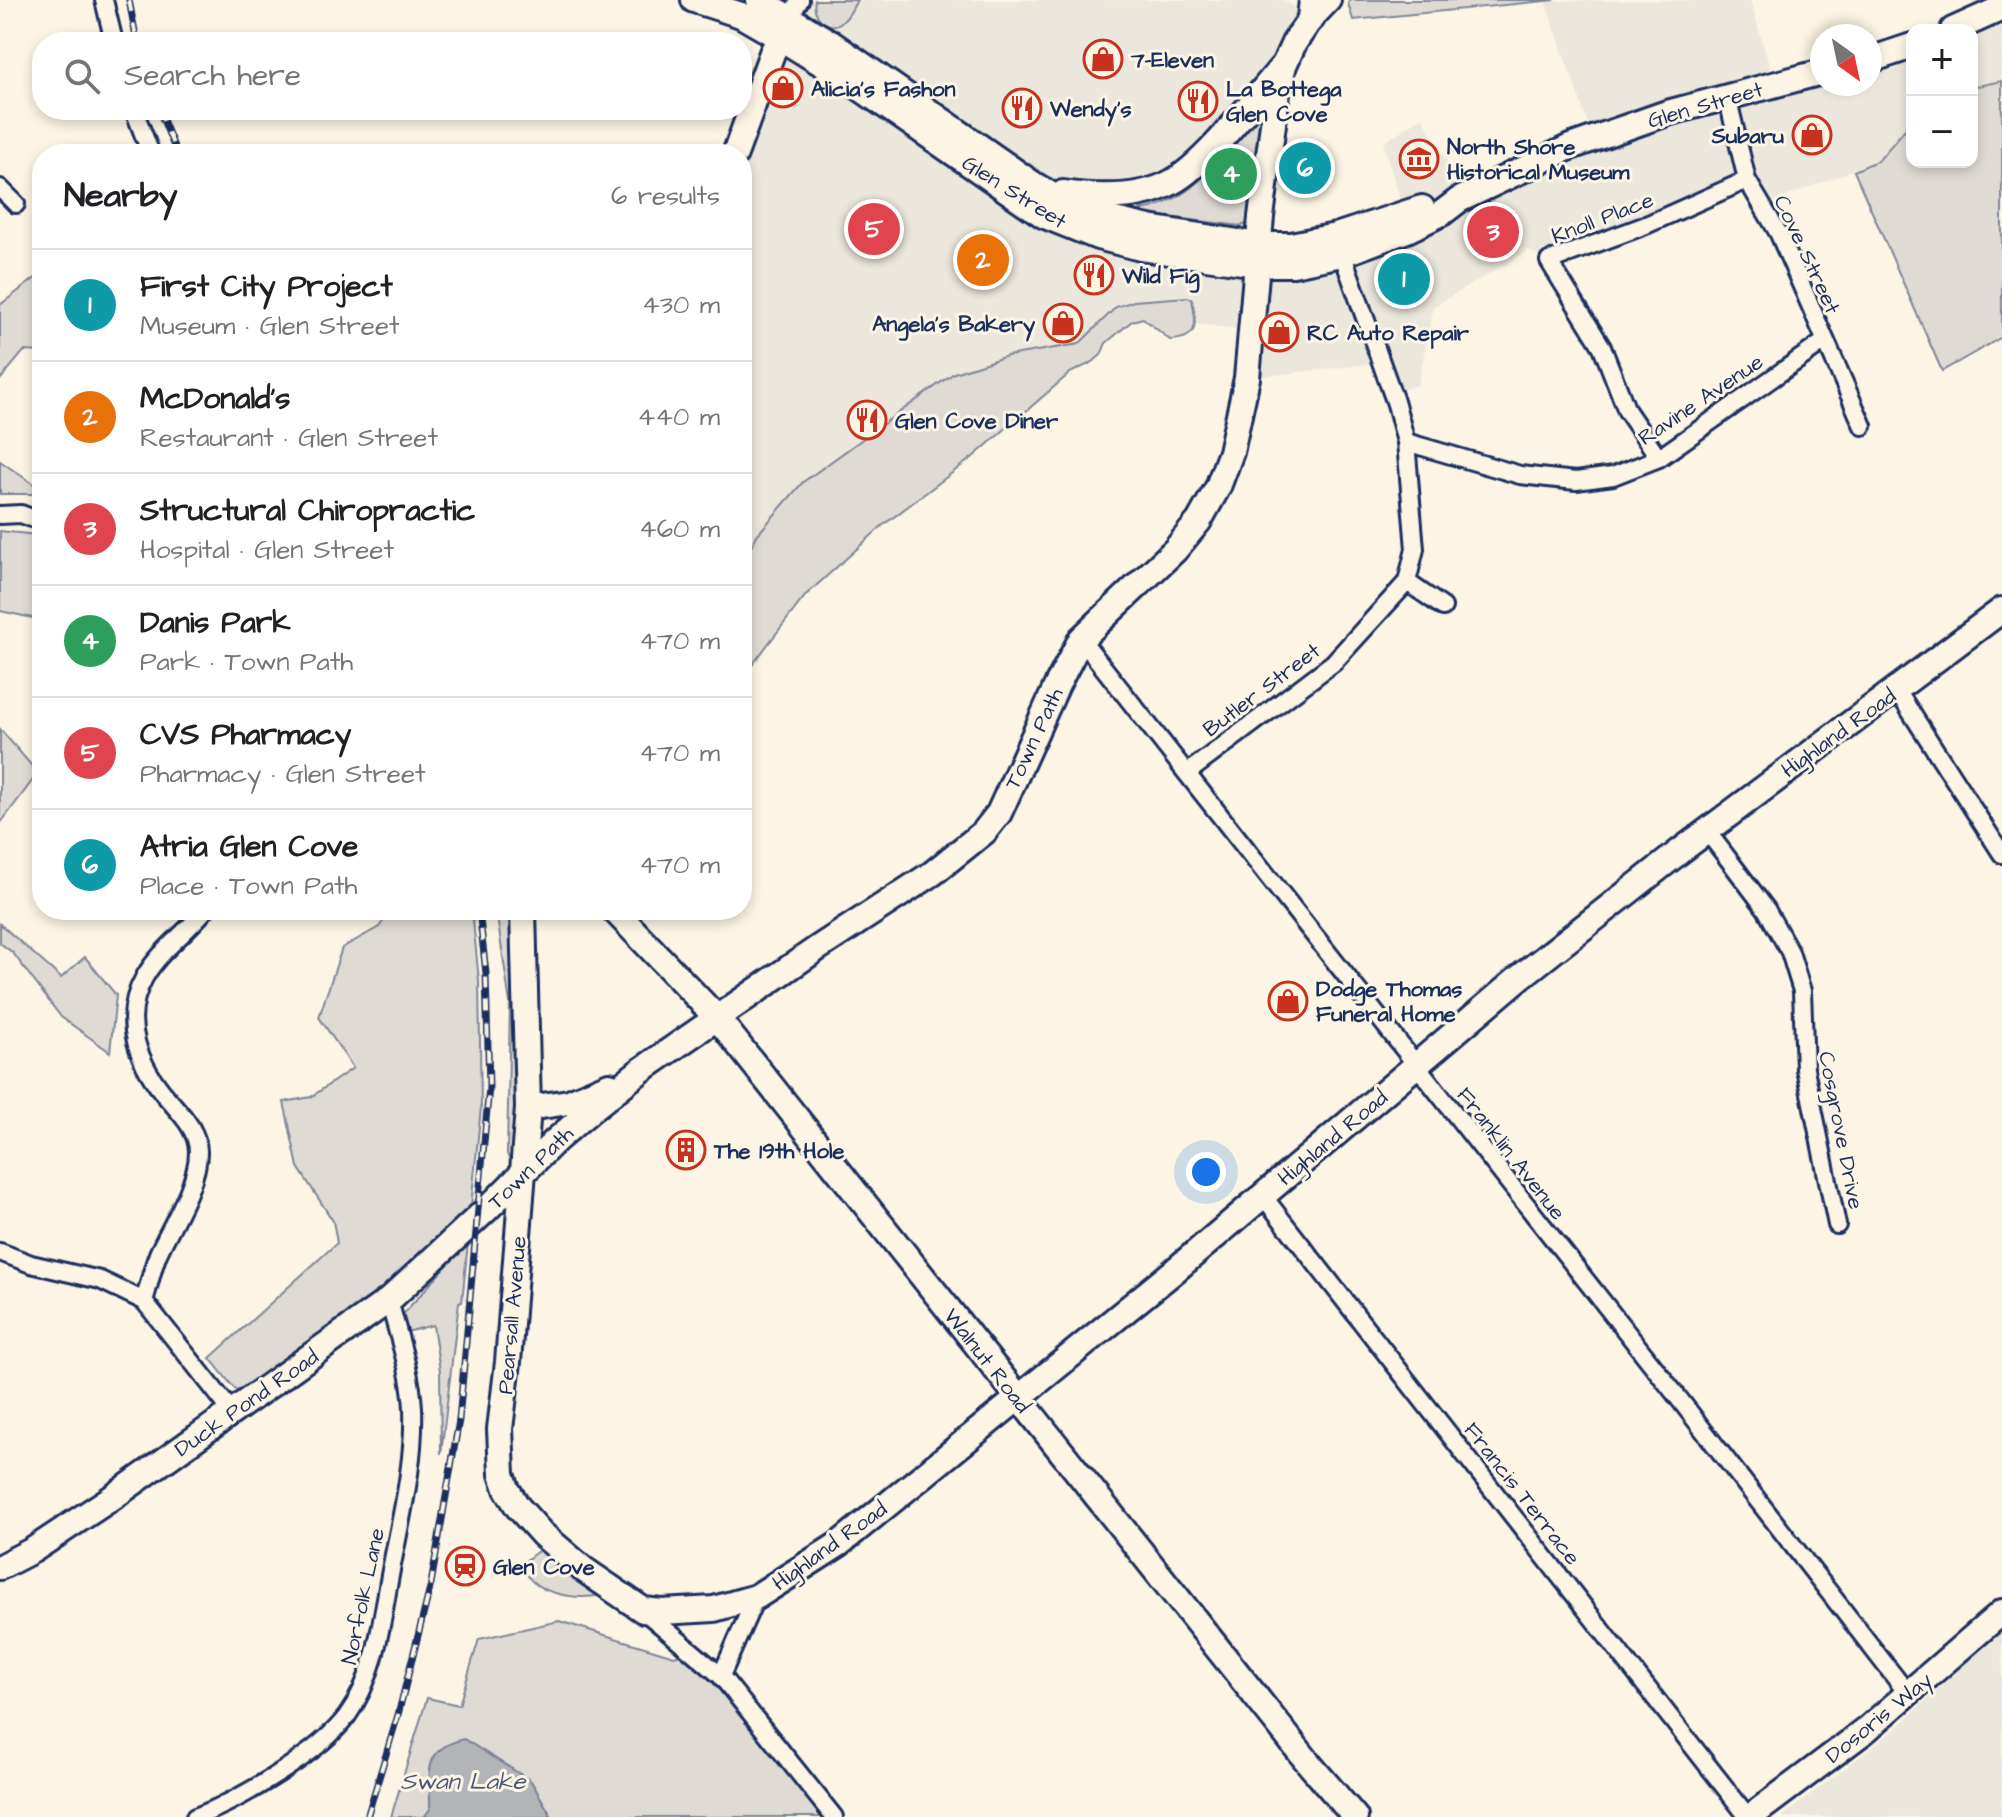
<!DOCTYPE html>
<html lang="en">
<head>
<meta charset="utf-8">
<style>
	body { margin:0; font-family:"Architects Daughter",sans-serif; background:#f6f6f6; color:#202124 }
	.controls { position:absolute; right:24px; top:24px; display:grid; overflow:hidden; border-radius:16px; box-shadow:0 4px 12px #0003 }
	.controls button { width:72px; height:72px; display:grid; place-items:center; padding:0; border:0; border-bottom:2px solid #e0e0e0; background:#fff; color:#202124; font:40px sans-serif }
	.compass { position:absolute; left:1810px; top:24px; width:72px; height:72px; border-radius:50%; background:#fff; box-shadow:0 4px 12px #0003; rotate:147deg }
	.you { position:absolute; left:1206px; top:1172px; width:28px; height:28px; margin:-20px; border:6px solid #fff; border-radius:50%; background:#1a73e8; box-shadow:0 0 0 12px #1a73e833 }
	.badge { display:grid; place-items:center; width:52px; height:52px; border-radius:50%; background:#c8321e; color:#fff; font-size:26px; font-weight:700 }
	.pin { position:absolute; translate:-50% -50%; border:4px solid #fff; box-shadow:0 2px 8px #0006 }
	.list { margin:0; padding:0; list-style:none }
	h2 { display:flex; justify-content:space-between; align-items:center; height:104px; margin:0; padding:0 32px; font-size:34px }
	h2 small { font-size:26px; font-weight:400; color:#757577 }
	.list li { display:grid; grid-template-columns:52px 1fr auto; gap:24px; align-items:center; box-sizing:border-box; height:112px; padding:0 32px; border-top:2px solid #e0e0e0 }
	.list b { display:block; font-size:30px; white-space:nowrap }
	.list p { margin:0; font-size:26px; white-space:nowrap; color:#757577 }
	.list em { font-size:26px; font-style:normal; color:#757577 }
	.icon { flex:none; width:44px; height:44px; fill:none; stroke:currentColor; stroke-width:2; stroke-linecap:round; stroke-linejoin:round }
	.map { position:relative; flex:none; width:2002px; height:1817px; overflow:hidden }
	.search { position:absolute; background:#fff; box-shadow:0 4px 12px #0003; left:32px; top:32px; width:720px; height:88px; display:flex; align-items:center; gap:20px; box-sizing:border-box; padding:0 28px; border-radius:32px; color:#757577; font-size:30px }
	.panel { position:absolute; background:#fff; box-shadow:0 4px 12px #0003; left:32px; top:144px; width:720px; height:776px; border-radius:32px }
	.map>svg:first-child { display:block }
	.built { fill:#ece7dc }
	.green { fill:#dfdbd4; stroke:#7d8599; stroke-width:2 }
	.water { fill:#b2b4b8; stroke:#767f94; stroke-width:2 }
	.lines { fill:none; stroke-linecap:round; stroke-linejoin:round }
	.street-casing { stroke:#1b2f5e; stroke-width:22 }
	.secondary-casing { stroke:#1b2f5e; stroke-width:30 }
	.primary-casing { stroke:#1b2f5e; stroke-width:32 }
	.street { stroke:#fcf5e5; stroke-width:16 }
	.secondary { stroke:#fcf5e5; stroke-width:24 }
	.primary { stroke:#fcf5e5; stroke-width:26 }
	.rail-casing { stroke:#1b2f5e; stroke-width:7 }
	.rail { stroke:#fcf5e5; stroke-width:4; stroke-dasharray:12; stroke-linecap:butt }
	.labels { text-anchor:middle; stroke-width:6; stroke-linejoin:round; paint-order:stroke }
	.poi-label { font-size:22px; font-weight:bold; fill:#1b2f5e; stroke:#fcf5e5; text-anchor:start }
	.street-label { font-size:22px; fill:#1b2f5e; stroke:#fcf5e5 }
	.water-label { font-size:24px; font-style:italic; fill:#485779; stroke:#fcf5e5 }
</style>
</head>
<body>
<div class="map">
<svg width="2002" height="1817" viewBox="0 0 2002 1817">
	<rect width="100%" height="100%" fill="#fcf5e5"/>
	<filter id="ink" filterUnits="userSpaceOnUse"><feTurbulence type="fractalNoise" baseFrequency=".0125" numOctaves="2"/><feDisplacementMap in="SourceGraphic" scale="16" xChannelSelector="R" yChannelSelector="G"/><feConvolveMatrix kernelMatrix="1 2 1 2 8 2 1 2 1" color-interpolation-filters="sRGB"/></filter>
	<g filter="url(#ink)">
		<path class="built" d="M797,0H815L813,7L845,21L857,0H1284L1311,18L1299,36L1257,263L1410,232L1383,143L1422,117L1468,199L1594,141L1545,1L1750,0L1775,85L1870,84V60L1912,45V121L1879,160L1762,206L1748,180L1549,261L1529,250L1433,307L1418,385L1389,393L1378,363L1247,378L1252,331L1196,324L1192,300L1188,297L1134,301L1116,307L1079,344L1007,356L954,373L862,438L757,535L742,564V154Z
			M1971,0H2002V81L1972,87V30L1978,19Z
			M2002,1629V1817H1782L1899,1726Z"/>
		<path class="green" d="M815,0H857C853,7 849,17 842,22C827,33 811,15 815,0Z
			M1351,0H1555L1353,20L1348,3Z
			M2002,81V337L1942,371L1854,171L1879,160L1912,121V162H1972V87Z
			M1256,114L1261,117L1249,223L1241,226L1135,213V211C1193,205 1223,154 1256,114Z
			M42,273V352L24,351L0,380V305Z
			M1187,297L1192,299C1196,322 1201,339 1170,340L1143,318L1132,321L1106,343L1101,355L1093,362L1070,373L973,457L882,526L806,595L742,678V564L757,535L803,482L954,373L1007,356L1079,344L1116,307L1134,301Z
			M0,461L42,490V494H0Z
			M0,531L37,535L42,542V620L0,611Z
			M0,729L38,773L0,824Z
			M391,910H472L479,981L481,1107L471,1207L385,1290L238,1393L210,1358L337,1243L333,1221L298,1167L284,1102L311,1097L353,1068L319,1017L342,948L379,927Z
			M496,910H522L528,1100L512,1165L507,1154L510,1003Z
			M0,924L61,978L85,957L116,995L110,1052L61,1017L13,953L0,943Z
			M468,1242L462,1302H459L441,1454L440,1371L433,1325L403,1333L404,1313Z
			M538,1551L545,1552L601,1595C578,1600 532,1595 524,1568L526,1560Z
			M559,1621L674,1656L684,1653L739,1709L824,1817H391L427,1698L459,1705L479,1639Z"/>
		<path class="water" d="M464,1739L531,1781L552,1817H424L430,1809C431,1776 420,1749 464,1739Z"/>
		<g class="lines">
			<g class="street-casing">
				<path id="street" d="M104,0L114,42
					M789,18L800,0
					M1727,96L1747,180L1779,234L1863,426
					M134,110L151,154
					M0,188L16,204
					M1406,442L1520,475L1576,481L1613,476L1659,458L1825,341
					M1659,458L1627,411L1602,347L1549,261L1646,225L1747,180
					M0,515L21,514L42,522
					M1407,582L1443,607
					M1081,639L1680,1400L1908,1694
					M1896,689L2002,854
					M1187,773L1333,663L1407,582L1415,549L1406,442L1396,404L1339,245
					M1707,831L1766,909L1790,952L1802,991L1805,1069L1837,1225
					M1263,1196L1748,1817
					M0,1252L31,1264L100,1280L144,1301L232,1412
					M144,1301C149,1286 152,1269 158,1254C171,1225 198,1184 198,1152C198,1131 182,1115 169,1100C139,1066 120,1021 144,978C158,952 186,933 205,910
					M644,1611L721,1676L834,1817
					M721,1676L756,1597
					M195,1817C237,1802 321,1752 347,1716C378,1673 382,1615 392,1565C402,1513 415,1461 413,1408C411,1372 398,1335 389,1300"/>
			</g>
			<g class="secondary-casing">
				<path id="secondary" d="M694,0L741,15L779,37L850,81L1043,215L1098,237L1141,248L1257,264H1293L1342,254L1407,230L1442,213L1459,200L1570,147L1667,113L1822,72
					M759,0L831,43L1033,184L1068,205L1101,217L1149,228L1258,245H1291L1336,236L1422,208
					M1953,30L2002,8
					M1870,60L1912,46
					M735,154L772,53L787,22
					M1063,193C1098,198 1140,200 1172,182C1206,164 1255,98 1282,67
					M523,910L528,1108L508,1362L500,1429L502,1474L507,1489L517,1506L542,1534L583,1569L643,1610L662,1612L714,1609L756,1597L839,1544L1173,1272L1519,978L1679,852L2002,610
					M614,910L718,1019L1311,1766L1355,1817
					M528,1108L569,1102L609,1085
					M0,1567L33,1550L116,1495L389,1300L487,1209L555,1141L592,1109L640,1071L818,948L933,873L984,832L999,813L1057,685L1081,639L1175,550L1199,521L1218,487L1231,452L1247,378L1261,217L1277,93L1284,65L1294,43L1311,18L1328,0
					M1750,1817L1866,1730L2002,1612"/>
			</g>
			<g class="primary-casing">
				<path id="primary" d="M1311,18L1313,0"/>
			</g>
			<use href="#street" class="street"/>
			<use href="#secondary" class="secondary"/>
			<use href="#primary" class="primary"/>
			<g class="rail-casing">
				<path id="rail" d="M129,0L137,42
					M159,110L177,154
					M367,1817L398,1715L431,1584L459,1420L489,1087L486,973L479,910"/>
			</g>
			<use href="#rail" class="rail"/>
		</g>
	</g>
	<defs>
		<g id="shop-ring" transform="scale(2)"><circle r="9.5" fill="#fcf5e5" stroke="#c8321e" stroke-width="1.5"/><path d="M-5-2.5h2.3a2.7 3.5 0 0 1 5.4 0H5L5.5 6h-11ZM-1.5-2.5h3a1.5 2.3 0 0 0-3 0Z" fill="#c8321e"/></g>
		<g id="restaurant-ring" transform="scale(2)"><circle r="9.5" fill="#fcf5e5" stroke="#c8321e" stroke-width="1.5"/><path d="M-5-6h1v4h1v-4h1v4h1v-4h1v5L-1.5 .5V6h-2V.5L-5-1ZM5-6V6H3V1.5H1.5Q1.5-4 5-6Z" fill="#c8321e"/></g>
		<g id="museum-ring" transform="scale(2)"><circle r="9.5" fill="#fcf5e5" stroke="#c8321e" stroke-width="1.5"/><path d="M0-6L6-3V-2H-6V-3ZM-5-1h2V3h-2ZM-1-1h2V3h-2ZM3-1h2V3H3ZM-6 4H6V6H-6Z" fill="#c8321e"/></g>
		<g id="building-ring" transform="scale(2)"><circle r="9.5" fill="#fcf5e5" stroke="#c8321e" stroke-width="1.5"/><path d="M-4-6H4V6H1V3H-1V6H-4ZM-2.5-4.3h1.7v1.8h-1.7ZM.8-4.3h1.7v1.8H.8ZM-2.5-1h1.7V.8h-1.7ZM.8-1h1.7V.8H.8Z" fill="#c8321e"/></g>
		<g id="station-ring" transform="scale(2)"><circle r="9.5" fill="#fcf5e5" stroke="#c8321e" stroke-width="1.5"/><path d="M-3-6H3Q5-6 5-4V2Q5 4 3 4L4.5 6H3L1.5 4h-3L-3 6H-4.5L-3 4Q-5 4-5 2V-4Q-5-6-3-6ZM-3.5-4v3h7v-3ZM-3.5 1v1.5H-2V1ZM2 1v1.5H3.5V1Z" fill="#c8321e"/></g>
	</defs>
	<g fill-rule="evenodd">
		<use href="#shop-ring" x="1103" y="59"/>
		<use href="#shop-ring" x="783" y="88"/>
		<use href="#restaurant-ring" x="1198" y="101"/>
		<use href="#restaurant-ring" x="1022" y="108"/>
		<use href="#shop-ring" x="1812" y="135"/>
		<use href="#museum-ring" x="1419" y="159"/>
		<use href="#restaurant-ring" x="1094" y="275"/>
		<use href="#shop-ring" x="1063" y="323"/>
		<use href="#shop-ring" x="1279" y="332"/>
		<use href="#restaurant-ring" x="867" y="420"/>
		<use href="#shop-ring" x="1288" y="1001"/>
		<use href="#building-ring" x="686" y="1150"/>
		<use href="#station-ring" x="465" y="1566"/>
	</g>
	<g class="labels">
		<g class="poi-label">
			<text x="1131" y="67">7-Eleven</text>
			<text x="811" y="96">Alicia's Fashon</text>
			<text x="1226" y="96">La Bottega<tspan x="1226" dy="25">Glen Cove</tspan></text>
			<text x="1050" y="116">Wendy's</text>
			<text x="1784" y="143" text-anchor="end">Subaru</text>
			<text x="1447" y="154">North Shore<tspan x="1447" dy="25">Historical Museum</tspan></text>
			<text x="1122" y="283">Wild Fig</text>
			<text x="1035" y="331" text-anchor="end">Angela's Bakery</text>
			<text x="1307" y="340">RC Auto Repair</text>
			<text x="895" y="428">Glen Cove Diner</text>
			<text x="1316" y="996">Dodge Thomas<tspan x="1316" dy="25">Funeral Home</tspan></text>
			<text x="714" y="1158">The 19th Hole</text>
			<text x="493" y="1574">Glen Cove</text>
		</g>
		<g class="street-label">
			<text transform="translate(1705 104) rotate(-16)" y="8">Glen Street</text>
			<text transform="translate(1015 191) rotate(32)" y="8">Glen Street</text>
			<text transform="translate(1602 217) rotate(-21)" y="8">Knoll Place</text>
			<text transform="translate(1808 254) rotate(65)" y="8">Cove Street</text>
			<text transform="translate(1700 399) rotate(-34)" y="8">Ravine Avenue</text>
			<text transform="translate(1261 689) rotate(-37)" y="8">Butler Street</text>
			<text transform="translate(1838 732) rotate(-36)" y="8">Highland Road</text>
			<text transform="translate(1033 738) rotate(-65)" y="8">Town Path</text>
			<text transform="translate(1842 1130) rotate(79)" y="8">Cosgrove Drive</text>
			<text transform="translate(1332 1137) rotate(-40)" y="8">Highland Road</text>
			<text transform="translate(1512 1153) rotate(52)" y="8">Franklin Avenue</text>
			<text transform="translate(530 1167) rotate(-44)" y="8">Town Path</text>
			<text transform="translate(511 1315) rotate(-85)" y="8">Pearsall Avenue</text>
			<text transform="translate(988 1360) rotate(52)" y="8">Walnut Road</text>
			<text transform="translate(246 1402) rotate(-35)" y="8">Duck Pond Road</text>
			<text transform="translate(1523 1493) rotate(52)" y="8">Francis Terrace</text>
			<text transform="translate(829 1545) rotate(-36)" y="8">Highland Road</text>
			<text transform="translate(362 1596) rotate(-78)" y="8">Norfolk Lane</text>
			<text transform="translate(1878 1717) rotate(-39)" y="8">Dosoris Way</text>
		</g>
		<g class="water-label">
			<text x="463" y="1789">Swan Lake</text>
		</g>
	</g>
</svg>
<div class="controls">
<button>+</button>
<button>−</button>
</div>
<svg class="compass" viewBox="-18 -18 36 36"><path d="M0-13l5 13h-10z" fill="#e53935"/><path d="M0 13l5-13h-10z" fill="#757577"/></svg>
<div class="you"></div>
<div class="pin badge" style="left:1404px;top:279px;background:#0f9aa8">1</div>
<div class="pin badge" style="left:983px;top:260px;background:#e8710a">2</div>
<div class="pin badge" style="left:1493px;top:232px;background:#e0444e">3</div>
<div class="pin badge" style="left:1231px;top:174px;background:#2e9e5b">4</div>
<div class="pin badge" style="left:874px;top:229px;background:#e0444e">5</div>
<div class="pin badge" style="left:1305px;top:168px;background:#0f9aa8">6</div>
<div class="search"><svg class="icon" aria-label="search" viewBox="0 0 24 24"><circle cx="10" cy="10" r="6"/><path d="M15 15l6 6"/></svg>Search here</div>
<section class="panel">
<h2>Nearby<small>6 results</small></h2>
<ul class="list">
<li><span class="badge" style="background:#0f9aa8">1</span><div><b>First City Project</b><p>Museum · Glen Street</p></div><em>430 m</em></li>
<li><span class="badge" style="background:#e8710a">2</span><div><b>McDonald's</b><p>Restaurant · Glen Street</p></div><em>440 m</em></li>
<li><span class="badge" style="background:#e0444e">3</span><div><b>Structural Chiropractic</b><p>Hospital · Glen Street</p></div><em>460 m</em></li>
<li><span class="badge" style="background:#2e9e5b">4</span><div><b>Danis Park</b><p>Park · Town Path</p></div><em>470 m</em></li>
<li><span class="badge" style="background:#e0444e">5</span><div><b>CVS Pharmacy</b><p>Pharmacy · Glen Street</p></div><em>470 m</em></li>
<li><span class="badge" style="background:#0f9aa8">6</span><div><b>Atria Glen Cove</b><p>Place · Town Path</p></div><em>470 m</em></li>
</ul>
</section>
</div>
</body>
</html>
